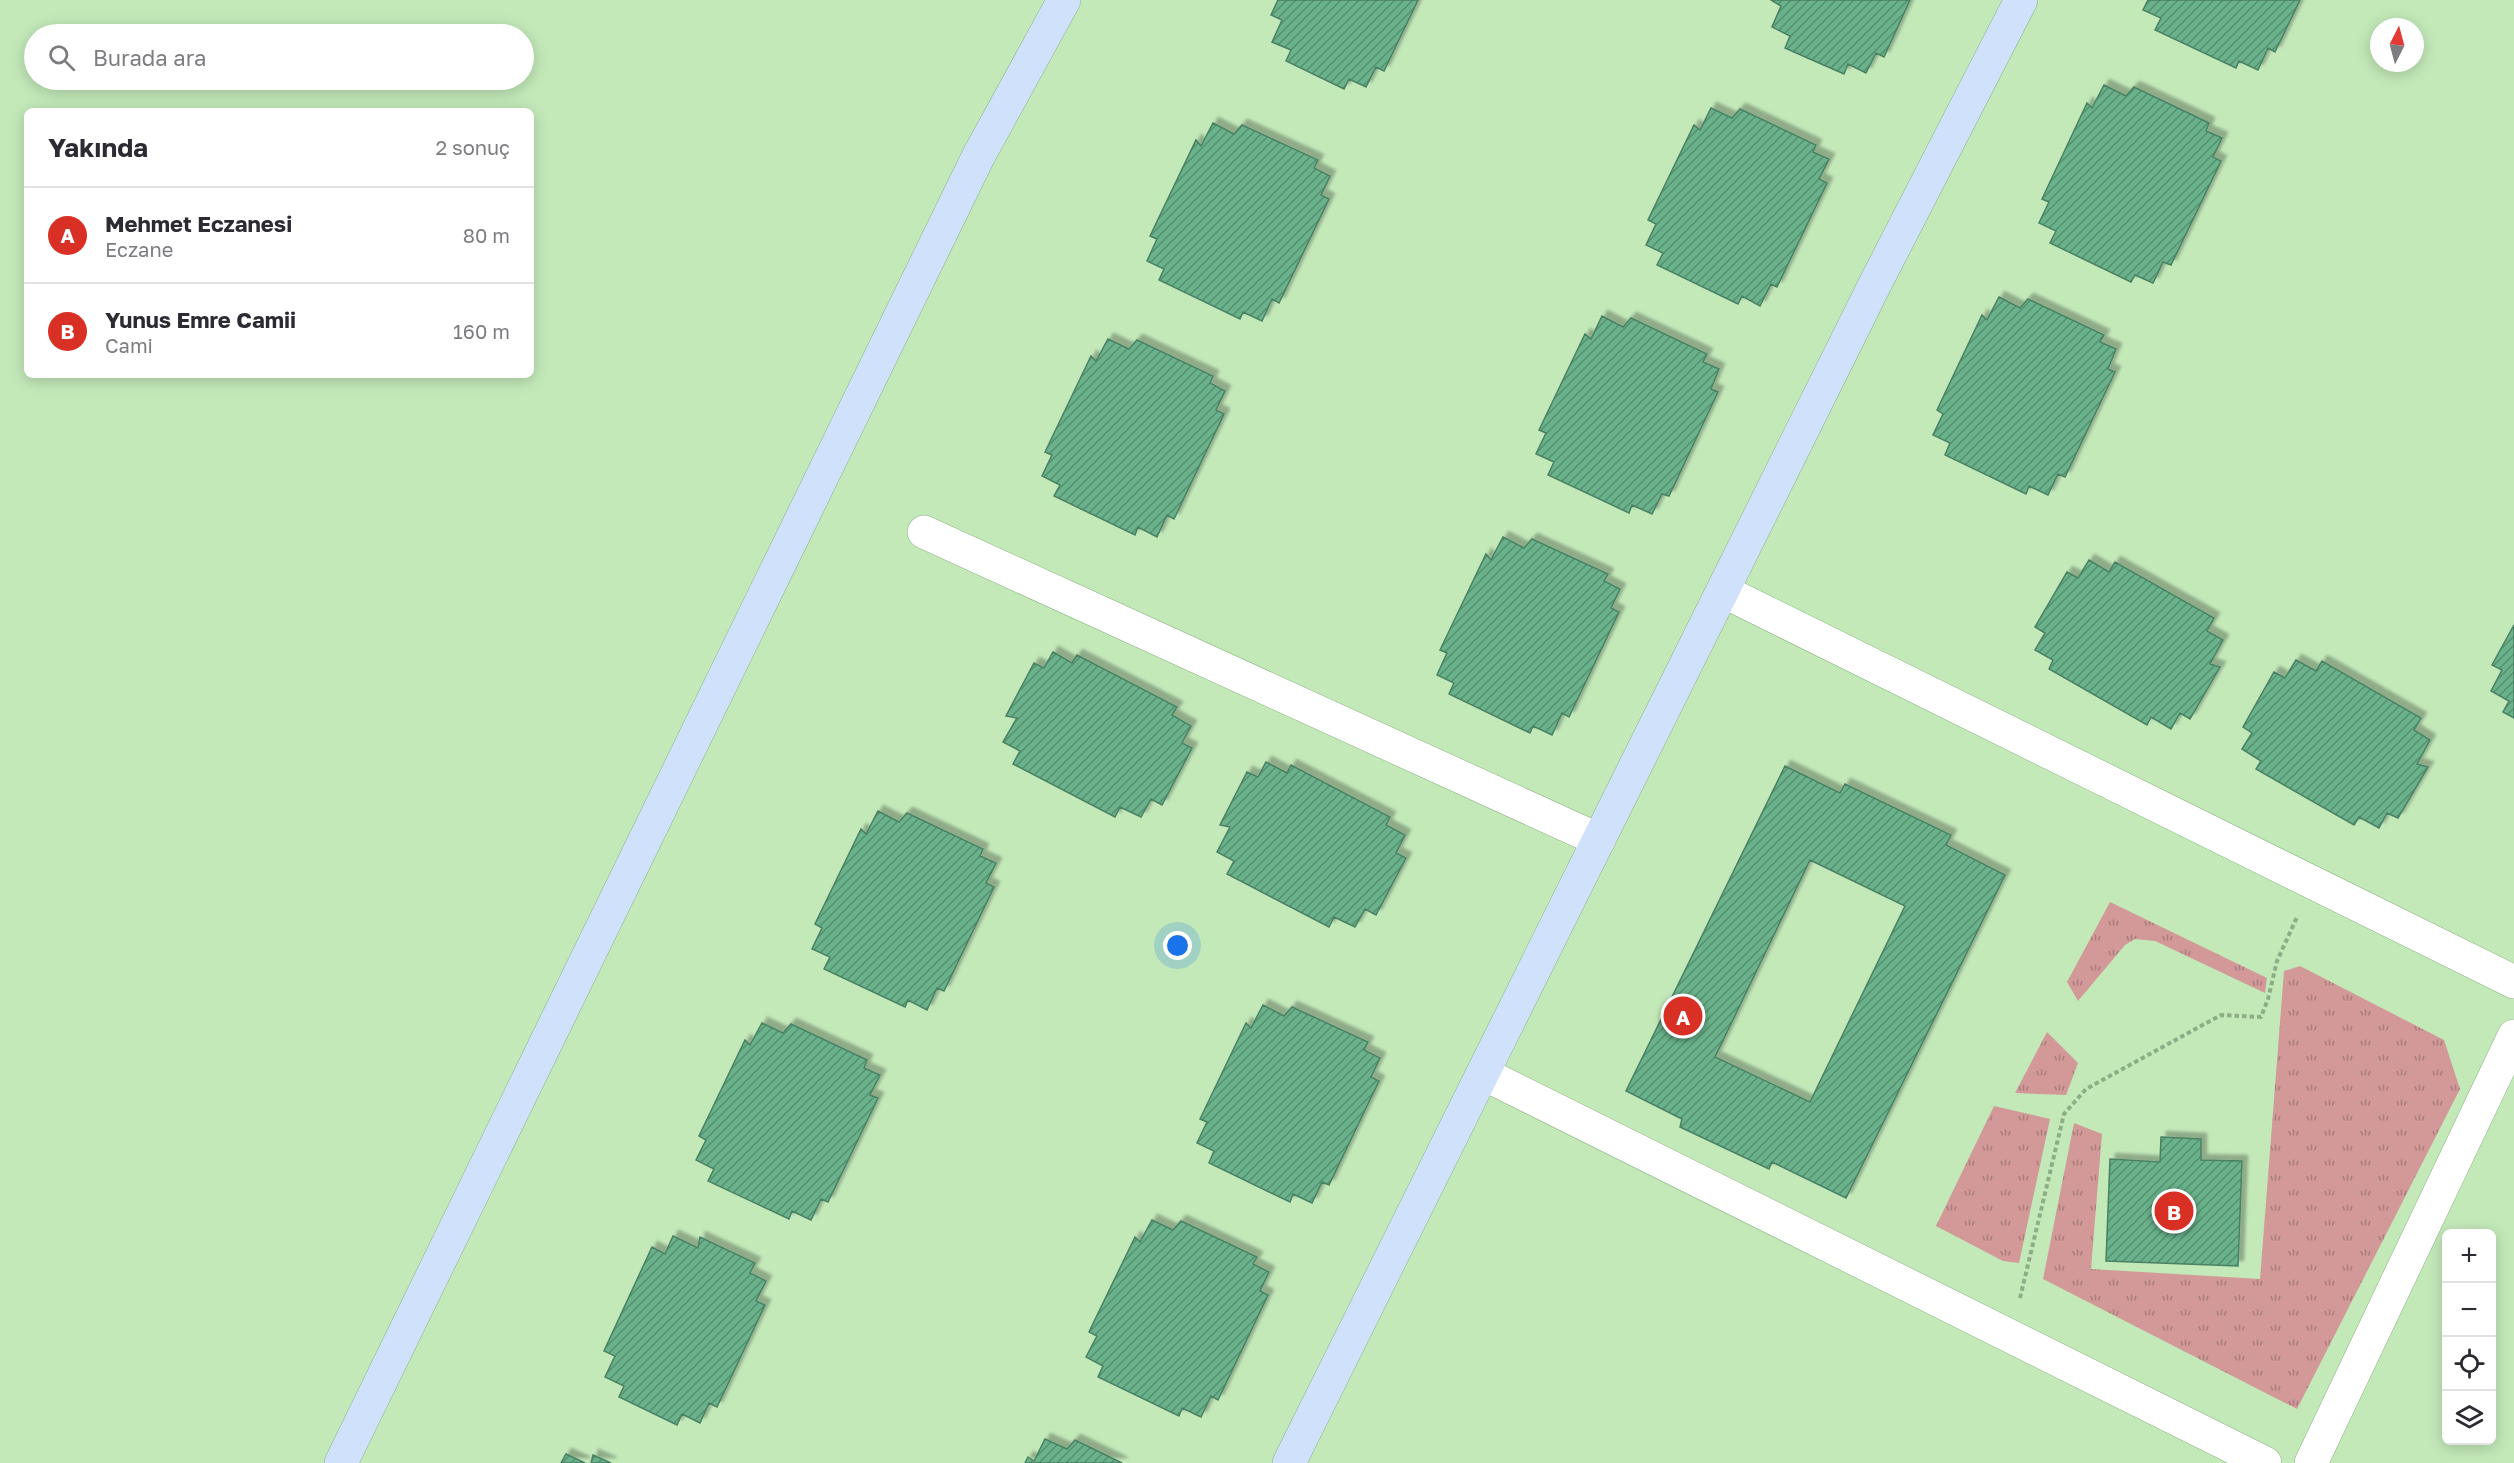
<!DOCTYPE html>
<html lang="tr">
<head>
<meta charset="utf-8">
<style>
	body { margin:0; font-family:"Golos Text",sans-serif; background:#f2f2f3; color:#2b2b33 }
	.controls { position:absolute; right:18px; bottom:18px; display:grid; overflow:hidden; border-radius:9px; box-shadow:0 3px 15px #0003 }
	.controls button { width:54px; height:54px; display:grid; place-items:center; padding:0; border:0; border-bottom:2px solid #e1e1e2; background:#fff; color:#2b2b33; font:30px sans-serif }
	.compass { position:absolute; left:2370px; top:18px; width:54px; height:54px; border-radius:50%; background:#fff; box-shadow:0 3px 15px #0003; rotate:6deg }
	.you { position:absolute; left:1178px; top:946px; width:21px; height:21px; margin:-15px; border:4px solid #fff; border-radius:50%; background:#1a73e8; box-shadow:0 0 0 9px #1a73e833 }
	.badge { display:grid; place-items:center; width:39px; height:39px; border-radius:50%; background:#d93025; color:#fff; font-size:20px; font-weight:700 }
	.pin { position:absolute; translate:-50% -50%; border:3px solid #fff; box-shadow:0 2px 6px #0006 }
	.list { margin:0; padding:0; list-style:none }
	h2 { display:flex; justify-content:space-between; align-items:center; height:78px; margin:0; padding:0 24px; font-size:26px }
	h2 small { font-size:20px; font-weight:400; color:#7c7c81 }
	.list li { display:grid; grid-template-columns:39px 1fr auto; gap:18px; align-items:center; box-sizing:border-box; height:96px; padding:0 24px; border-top:2px solid #e1e1e2 }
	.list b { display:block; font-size:22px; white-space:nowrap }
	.list p { margin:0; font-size:20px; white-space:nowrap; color:#7c7c81 }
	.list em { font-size:20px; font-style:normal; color:#7c7c81 }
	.icon { flex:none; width:33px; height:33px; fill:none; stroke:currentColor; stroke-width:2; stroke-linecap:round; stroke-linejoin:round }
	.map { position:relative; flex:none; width:2514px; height:1463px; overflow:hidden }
	.search { position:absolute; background:#fff; box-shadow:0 3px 15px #0003; left:24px; top:24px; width:510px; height:66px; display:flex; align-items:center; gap:15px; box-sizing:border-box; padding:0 21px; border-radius:33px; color:#7c7c81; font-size:22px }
	.panel { position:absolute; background:#fff; box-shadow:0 3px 15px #0003; left:24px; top:108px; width:510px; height:270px; border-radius:9px }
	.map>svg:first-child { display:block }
	.grass { fill:url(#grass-tufts) }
	.building { fill:url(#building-hatch); stroke:#4a8164; stroke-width:1.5; fill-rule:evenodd; filter:url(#shadow) }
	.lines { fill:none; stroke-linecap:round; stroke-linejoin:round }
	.street-casing { stroke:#8db284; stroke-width:34 }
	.secondary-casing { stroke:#8db284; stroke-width:34 }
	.path { stroke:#8ead86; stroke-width:4; stroke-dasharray:4.5 3; stroke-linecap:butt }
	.street { stroke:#fff; stroke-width:33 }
	.secondary { stroke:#d0e1fb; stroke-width:33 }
</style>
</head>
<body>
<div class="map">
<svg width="2514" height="1463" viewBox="0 0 2514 1463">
	<defs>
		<pattern id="grass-tufts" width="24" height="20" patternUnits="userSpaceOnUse" patternTransform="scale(1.5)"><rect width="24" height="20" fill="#d29998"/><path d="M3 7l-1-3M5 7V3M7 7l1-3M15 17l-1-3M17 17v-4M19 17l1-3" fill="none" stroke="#a97d7b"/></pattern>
		<pattern id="building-hatch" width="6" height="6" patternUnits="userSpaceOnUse" patternTransform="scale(1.5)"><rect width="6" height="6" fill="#69b28b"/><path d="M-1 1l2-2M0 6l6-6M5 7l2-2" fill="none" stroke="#559170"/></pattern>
		<filter id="shadow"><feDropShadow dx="5.5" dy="-5.5" stdDeviation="1.5" flood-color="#0004"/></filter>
	</defs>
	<rect width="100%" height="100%" fill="#c3e9b9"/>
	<path class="grass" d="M2110,902L2267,978L2265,993L2155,941L2135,939L2125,945L2078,1001L2067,982Z
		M2300,966L2444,1040L2460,1089L2297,1409L2043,1279L2074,1123L2102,1134L2091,1269L2260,1279L2284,971Z
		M2047,1032L2078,1063L2066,1095L2015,1093Z
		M1994,1106L2050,1119L2019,1263L2003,1261L1936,1226Z"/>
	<path class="building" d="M1278,0H1418L1384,71L1376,67L1366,87L1349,79L1344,89L1286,61L1291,50L1272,42L1282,20L1271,15Z
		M1910,0L1884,57L1876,53L1866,73L1848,64L1844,74L1785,48L1790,36L1772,27L1781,6L1771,0Z
		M2148,0H2300L2275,52L2268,48L2258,70L2239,61L2236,68L2155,30L2161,18L2143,10Z
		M2104,85L2126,96L2134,87L2209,123L2206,131L2222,138L2213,157L2221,161L2171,265L2163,262L2153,283L2135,275L2131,282L2050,243L2056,231L2039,223L2049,202L2042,199L2087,103L2092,108Z
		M1711,108L1732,118L1740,109L1816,145L1813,152L1829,159L1819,179L1827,183L1777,287L1771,284L1760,306L1742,296L1738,304L1657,265L1663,253L1646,245L1656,224L1648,220L1694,125L1700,130Z
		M1213,123L1234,134L1242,125L1318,160L1314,168L1330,176L1321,195L1329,199L1279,303L1272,299L1262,321L1243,312L1240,319L1159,280L1164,269L1147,261L1157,239L1150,236L1196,140L1201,146Z
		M1999,297L2020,308L2028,299L2104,335L2100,342L2116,349L2108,369L2115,372L2065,477L2058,474L2048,495L2029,486L2026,494L1945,455L1950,443L1933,435L1943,414L1937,410L1982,315L1987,320Z
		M1602,316L1623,327L1631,318L1707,354L1703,362L1719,369L1711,389L1718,392L1669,496L1662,494L1652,514L1632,505L1629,513L1548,475L1554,462L1536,454L1546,433L1539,430L1585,334L1591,339Z
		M1108,339L1129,349L1137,340L1213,376L1210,383L1225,391L1216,410L1224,414L1174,519L1167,515L1157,537L1138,527L1135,535L1054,496L1060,485L1042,476L1052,455L1045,452L1091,356L1096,361Z
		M1503,537L1524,548L1532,539L1608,574L1604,581L1620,589L1611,608L1619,612L1569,717L1562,713L1552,735L1533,726L1530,733L1449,694L1454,683L1437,675L1447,653L1440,650L1486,554L1491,560Z
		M2089,560L2109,572L2115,562L2214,618L2207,631L2223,640L2210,664L2220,667L2190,719L2180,713L2171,729L2151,717L2147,725L2049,669L2053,660L2035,650L2045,633L2035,627L2067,572L2078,578Z
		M2514,625V718L2503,712L2509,701L2491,691L2502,670L2492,665Z
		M1053,652L1072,663L1077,655L1177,707L1172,715L1191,726L1182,743L1192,748L1162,805L1151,799L1141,817L1120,807L1115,817L1013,764L1020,751L1003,742L1017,718L1006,716L1034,663L1044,668Z
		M2296,660L2316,671L2322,661L2421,718L2414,730L2430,740L2417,764L2428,767L2398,818L2387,813L2379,828L2359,817L2354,825L2256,769L2261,761L2242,749L2252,733L2243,727L2274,672L2285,678Z
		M1266,762L1287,773L1291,765L1390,817L1386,825L1405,835L1396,853L1406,858L1376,915L1365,909L1355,927L1334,917L1329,927L1227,874L1234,861L1217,852L1230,827L1220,825L1247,772L1258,777Z
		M1785,766L1840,793L1845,784L1951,835L1946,845L2005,875L1846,1198L1772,1162L1769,1169L1680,1127L1682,1119L1626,1091ZM1810,860L1905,906L1810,1102L1715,1057Z
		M878,811L899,822L907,813L983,849L980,856L996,863L986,883L994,887L944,991L937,988L927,1010L908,1000L905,1007L824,969L830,957L812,949L822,928L815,924L861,829L866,834Z
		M1263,1005L1284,1016L1292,1007L1368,1042L1364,1050L1380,1058L1371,1077L1379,1081L1329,1185L1322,1182L1312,1203L1293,1194L1290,1202L1209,1163L1214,1151L1197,1143L1207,1122L1200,1119L1246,1023L1251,1028Z
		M762,1023L783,1033L791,1024L867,1060L864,1068L880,1075L870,1095L878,1098L828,1202L821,1199L811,1220L792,1211L789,1219L708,1181L714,1169L696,1160L706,1140L699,1136L745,1040L750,1045Z
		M2161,1137L2201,1139V1160L2242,1161L2238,1266L2106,1261L2110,1159L2160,1162Z
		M1152,1220L1173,1230L1181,1221L1257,1257L1253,1264L1269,1272L1260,1291L1268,1295L1218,1400L1211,1396L1201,1417L1182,1408L1179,1416L1098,1377L1103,1366L1086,1357L1097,1336L1089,1332L1135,1237L1140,1242Z
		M673,1236L698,1248L700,1237L755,1263L750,1273L766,1281L756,1301L765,1305L717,1407L709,1403L700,1423L682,1414L677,1425L619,1397L624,1386L605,1377L615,1356L604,1351L652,1247L665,1254Z
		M1045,1439L1067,1449L1075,1440L1122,1463H1025L1028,1457L1034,1461Z
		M566,1454L585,1463H561Z
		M593,1455L611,1463H591Z"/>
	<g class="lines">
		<g class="street-casing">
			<path id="street" d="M924,532L1599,840
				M1723,591L2514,982
				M1484,1074L2265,1463
				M2311,1463L2514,1036"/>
		</g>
		<g class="secondary-casing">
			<path id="secondary" d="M341,1463L978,157L1064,0
				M1289,1463L1874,286L2021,0"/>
		</g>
		<path class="path" d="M2020,1298L2064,1114L2086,1089L2221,1015L2261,1017L2268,999L2277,961L2297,917"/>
		<use href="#street" class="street"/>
		<use href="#secondary" class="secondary"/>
	</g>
</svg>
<div class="controls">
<button>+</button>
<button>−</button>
<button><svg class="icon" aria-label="locate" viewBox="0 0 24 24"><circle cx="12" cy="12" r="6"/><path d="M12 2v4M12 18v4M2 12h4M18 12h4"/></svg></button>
<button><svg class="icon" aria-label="layers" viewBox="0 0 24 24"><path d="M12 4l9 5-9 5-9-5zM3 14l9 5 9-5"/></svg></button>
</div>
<svg class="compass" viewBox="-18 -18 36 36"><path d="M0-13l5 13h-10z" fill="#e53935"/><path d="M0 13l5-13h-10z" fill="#7c7c81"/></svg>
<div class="you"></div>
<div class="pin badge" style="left:1683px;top:1016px">A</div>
<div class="pin badge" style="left:2174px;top:1211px">B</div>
<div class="search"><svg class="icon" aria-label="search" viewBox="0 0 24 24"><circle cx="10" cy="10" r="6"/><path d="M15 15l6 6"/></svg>Burada ara</div>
<section class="panel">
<h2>Yakında<small>2 sonuç</small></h2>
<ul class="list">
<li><span class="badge">A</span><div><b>Mehmet Eczanesi</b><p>Eczane</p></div><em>80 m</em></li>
<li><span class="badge">B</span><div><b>Yunus Emre Camii</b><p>Cami</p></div><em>160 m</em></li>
</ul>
</section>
</div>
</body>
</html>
